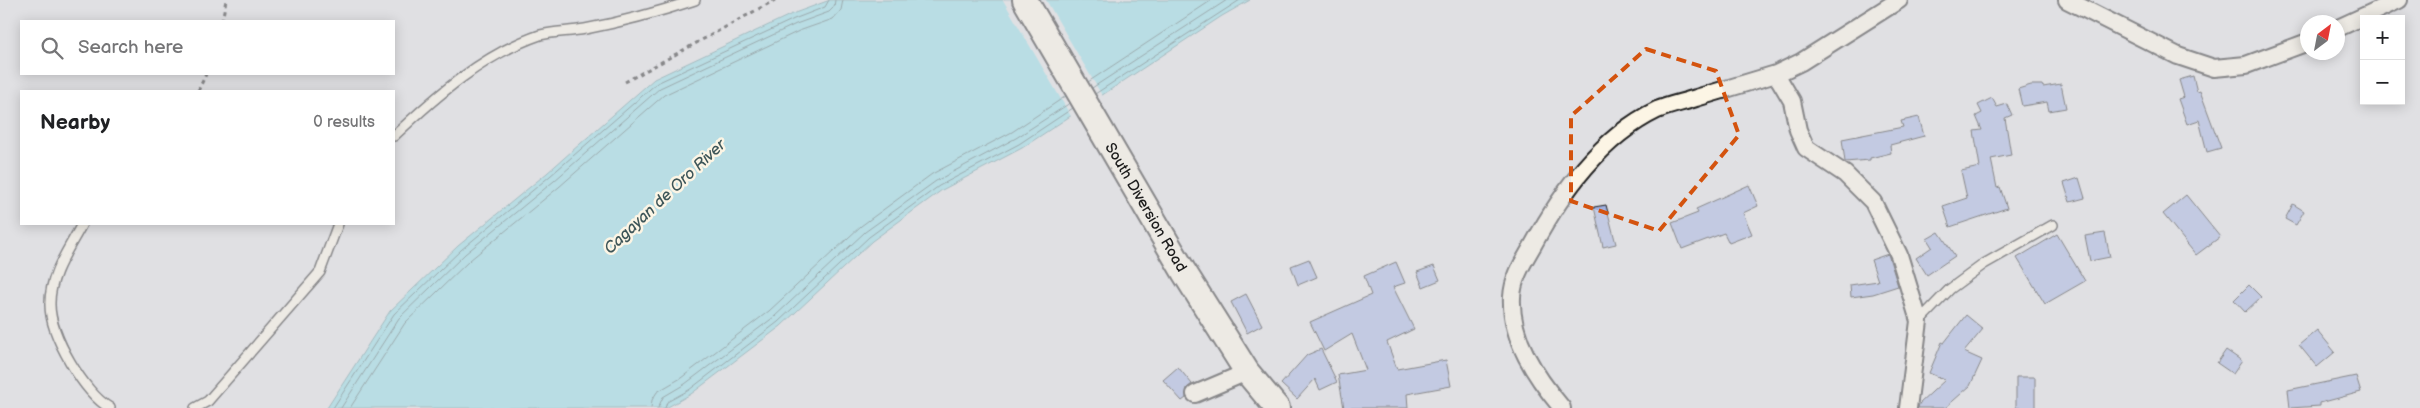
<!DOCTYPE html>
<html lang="en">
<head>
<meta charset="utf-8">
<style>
	body { margin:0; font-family:"Balsamiq Sans",sans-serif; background:#f2f2f2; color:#202124 }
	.controls { position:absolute; right:15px; top:15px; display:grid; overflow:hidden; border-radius:0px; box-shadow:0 2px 12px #0003 }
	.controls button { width:45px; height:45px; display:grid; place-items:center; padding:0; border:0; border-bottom:1px solid #e0e0e0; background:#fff; color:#202124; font:25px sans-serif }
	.compass { position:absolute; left:2300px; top:15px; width:45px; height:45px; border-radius:50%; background:#fff; box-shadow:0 2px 12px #0003; rotate:32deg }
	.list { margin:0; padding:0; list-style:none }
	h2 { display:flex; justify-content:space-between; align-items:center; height:65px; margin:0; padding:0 20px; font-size:21px }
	h2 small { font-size:16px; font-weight:400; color:#757577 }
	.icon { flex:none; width:28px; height:28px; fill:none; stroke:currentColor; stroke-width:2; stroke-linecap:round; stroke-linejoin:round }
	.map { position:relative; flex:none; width:2420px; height:408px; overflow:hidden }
	.search { position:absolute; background:#fff; box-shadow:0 2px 12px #0003; left:20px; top:20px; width:375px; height:55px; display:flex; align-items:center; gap:12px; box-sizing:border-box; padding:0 18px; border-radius:0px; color:#757577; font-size:19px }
	.panel { position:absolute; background:#fff; box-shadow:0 2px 12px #0003; left:20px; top:90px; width:375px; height:135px; border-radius:0px }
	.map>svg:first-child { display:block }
	.water { fill:#8adae4; stroke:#5e8e94 }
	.pier { fill:#e0e0e3 }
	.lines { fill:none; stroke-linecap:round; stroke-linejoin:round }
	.shore { stroke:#48686c; stroke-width:1 }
	.building { fill:#a0b0df; stroke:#1c1c1c }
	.service-casing { stroke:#1c1c1c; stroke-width:12 }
	.minor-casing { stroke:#1c1c1c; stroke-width:20 }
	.secondary-casing { stroke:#1c1c1c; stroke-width:28 }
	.path { stroke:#1c1c1c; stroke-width:3; stroke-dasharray:4 4; stroke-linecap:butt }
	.service { stroke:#fcf5e5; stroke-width:9 }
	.minor { stroke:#fcf5e5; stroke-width:16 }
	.secondary { stroke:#fcf5e5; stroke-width:24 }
	.marked { fill:none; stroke:#d4530e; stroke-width:4; stroke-dasharray:10 6; stroke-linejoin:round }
	.labels { text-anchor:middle; stroke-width:5; stroke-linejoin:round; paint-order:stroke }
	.street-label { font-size:15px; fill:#1c1c1c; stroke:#fcf5e5 }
	.water-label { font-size:16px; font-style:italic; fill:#3d5558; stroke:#fcf5e5 }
</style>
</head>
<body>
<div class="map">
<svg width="2420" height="408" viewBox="0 0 2420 408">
	<rect width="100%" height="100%" fill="#e0e0e3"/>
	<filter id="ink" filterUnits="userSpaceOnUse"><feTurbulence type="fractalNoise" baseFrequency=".02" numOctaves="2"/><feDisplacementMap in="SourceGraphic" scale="10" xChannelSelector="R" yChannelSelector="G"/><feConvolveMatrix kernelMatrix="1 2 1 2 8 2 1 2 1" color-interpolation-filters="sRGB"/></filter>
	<g filter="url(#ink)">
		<path class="water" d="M830,0H1250L1222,16L1022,148L942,190L872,241L781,326L691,394L666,408H327L390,311L458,246L547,173L654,79L792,14Z"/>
		<path class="pier" d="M1003,0H1046L1103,97L1072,118Z"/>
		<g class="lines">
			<path class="shore" d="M1088,82L1212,0
				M1092,88L1227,0
				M1095,94L1240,0
				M333,408L394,314L461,250L550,176L657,83L794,19L825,7L829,0
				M341,408L399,318L465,254L554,181L660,88L796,24L829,12L834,7L835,0
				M350,408L405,323L470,260L559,187L664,95L799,31L833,19L841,10L843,0
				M651,408L652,400L657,392L681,378L769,311L861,226L932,174L1012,132L1066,96
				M658,408L663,397L685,384L774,317L865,232L936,181L1016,138L1070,103
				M665,408L667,402L689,390L778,322L869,237L939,186L1019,144L1073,108"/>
		</g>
		<path class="building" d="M2193,76L2197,92L2200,91L2221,148L2207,152L2199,120L2187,124L2178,99L2184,97L2179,80Z
			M2061,84L2066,108L2049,111L2047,102L2022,106L2018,89L2031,85H2042L2043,87Z
			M1992,98L1997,107L2007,104L2012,115L2005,118L2011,155L1991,159L1997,188L2000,187L2007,208L1950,227L1943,206L1967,198L1961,171L1980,167L1974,131L1982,130L1976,116L1982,113L1978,105Z
			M1919,117L1924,136L1890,145L1891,153L1870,158V160L1845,162L1842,139L1903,127L1901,121Z
			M2079,178L2085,198L2070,202L2064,183Z
			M1749,185L1758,206L1743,213L1752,234L1729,243L1724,233L1682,249L1672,223L1698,213L1696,209Z
			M2186,195L2220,237L2196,255L2163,214Z
			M2293,204L2304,211L2296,225L2285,219Z
			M1606,205L1616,244L1603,247L1594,207Z
			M1939,232L1955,256L1927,275L1916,258L1932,247L1927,239Z
			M2105,233L2110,257L2090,261L2085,236Z
			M2057,234L2085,281L2045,304L2017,258Z
			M1888,254L1898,286L1873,294L1851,297L1850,285L1878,281L1871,260Z
			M1309,259L1317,277L1298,285L1291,266Z
			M1396,262L1405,283L1393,287L1414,329L1387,342L1397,369L1446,360L1451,386L1407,394L1408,408H1344L1338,375L1366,370L1352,334L1324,351L1310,322L1371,295L1364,276Z
			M1434,266L1440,280L1423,287L1417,272Z
			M2249,285L2261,297L2245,312L2234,300Z
			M1246,294L1262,325L1247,333L1231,302Z
			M1966,315L1983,329L1964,352L1982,360L1970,386L1945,408H1918L1919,404L1945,380L1929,373L1942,342L1944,343Z
			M2317,330L2335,352L2317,367L2299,345Z
			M1321,349L1337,382L1320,390L1315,379L1297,399L1281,384L1307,355Z
			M2226,350L2242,361L2233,374L2217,363Z
			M1178,367L1192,384L1187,388L1186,398L1182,401L1163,380Z
			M2356,376L2361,392L2320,403V406L2290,408L2288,390Z
			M2016,377H2035V408H2016Z"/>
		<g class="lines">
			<g class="service-casing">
				<path id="service" d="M394,136C436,96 484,54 540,35C554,31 570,32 585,29C622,22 659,12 695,0
					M82,224C69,249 49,275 50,305C50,335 84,393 110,408
					M1919,321L1950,289L1984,264L2053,225
					M195,408L208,401L320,272L338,224"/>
			</g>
			<g class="minor-casing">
				<path id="minor" d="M1899,0L1801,62L1776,74L1792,101L1798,130L1806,148L1845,174L1873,202L1899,255L1919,321L1908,408
					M2067,0L2178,56L2214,68L2246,65L2308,42
					M2338,28L2399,0
					M1195,394L1247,372
					M1562,408C1536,377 1510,339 1512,297C1513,277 1524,261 1533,245C1562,192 1601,137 1657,110C1669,105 1684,102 1696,98C1723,90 1749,82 1776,74"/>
			</g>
			<g class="secondary-casing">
				<g id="secondary">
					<path id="s1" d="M1025,0L1184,272L1247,372L1277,408"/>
				</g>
			</g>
			<path class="path" d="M222,21L226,0
				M625,82L775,0
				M198,91L206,74"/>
			<use href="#service" class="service"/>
			<use href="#minor" class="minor"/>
			<use href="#secondary" class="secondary"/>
		</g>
	</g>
	<path d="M0 0H2420V408H0ZM1646,49L1716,71L1739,135L1659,231L1571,201V116Z" fill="#e0e0e3" fill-opacity=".55" fill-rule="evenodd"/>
	<path class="marked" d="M1646,49L1716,71L1739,135L1659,231L1571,201V116Z"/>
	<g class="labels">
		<g class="street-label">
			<text dy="5" stroke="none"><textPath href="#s1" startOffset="240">South Diversion Road</textPath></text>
		</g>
		<g class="water-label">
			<text transform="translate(664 196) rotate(-43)" y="6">Cagayan de Oro River</text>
		</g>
	</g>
</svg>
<div class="controls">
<button>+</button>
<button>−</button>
</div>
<svg class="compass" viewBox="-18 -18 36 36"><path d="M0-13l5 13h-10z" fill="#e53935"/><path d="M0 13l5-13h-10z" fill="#757577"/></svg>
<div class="search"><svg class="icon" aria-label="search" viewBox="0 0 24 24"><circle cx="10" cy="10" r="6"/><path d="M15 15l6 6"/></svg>Search here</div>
<section class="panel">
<h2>Nearby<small>0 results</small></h2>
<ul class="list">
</ul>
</section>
</div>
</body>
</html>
